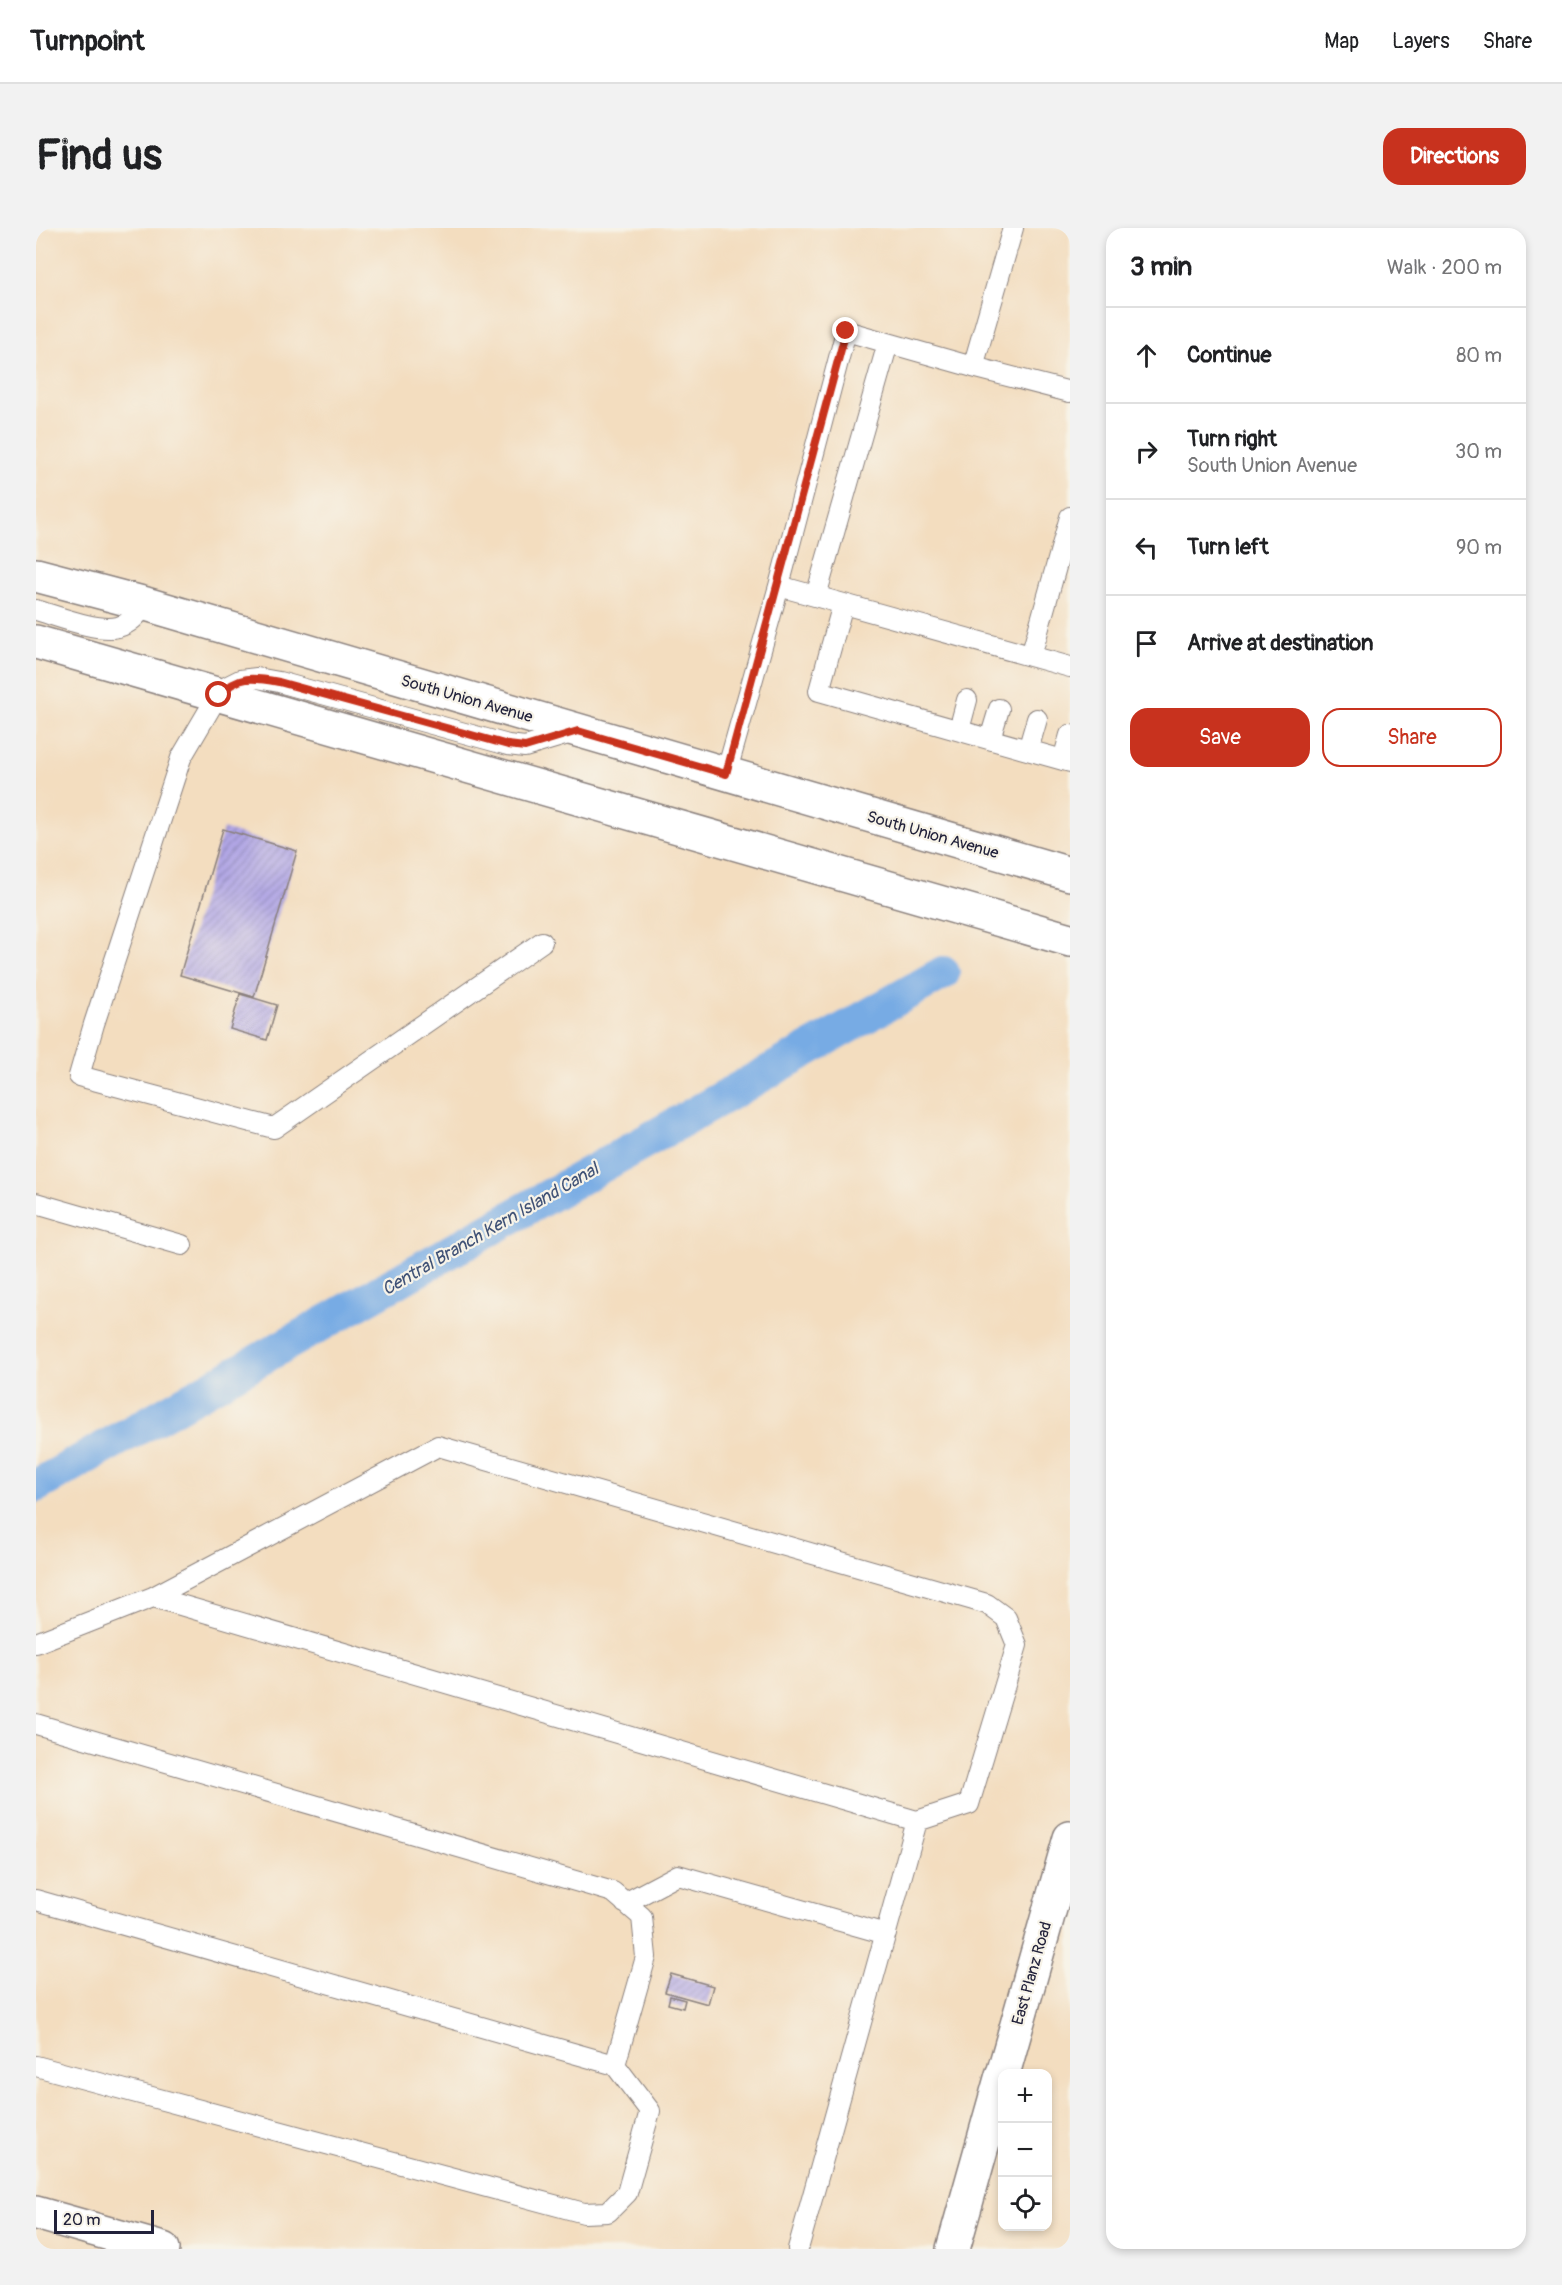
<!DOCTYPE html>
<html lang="en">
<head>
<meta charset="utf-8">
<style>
	body { margin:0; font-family:Pangolin,sans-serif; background:#f2f2f2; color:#202124 }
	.controls { position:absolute; right:18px; bottom:18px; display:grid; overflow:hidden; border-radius:12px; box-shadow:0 3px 9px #0003 }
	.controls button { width:54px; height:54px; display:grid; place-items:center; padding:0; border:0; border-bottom:2px solid #e0e0e0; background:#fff; color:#202124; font:30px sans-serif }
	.scale { position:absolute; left:18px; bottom:15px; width:100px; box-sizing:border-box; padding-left:6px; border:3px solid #22223b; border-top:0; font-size:16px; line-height:21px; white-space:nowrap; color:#22223b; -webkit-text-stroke:4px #f7f3e8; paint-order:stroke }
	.stop { position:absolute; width:18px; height:18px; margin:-14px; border:4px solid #c8321e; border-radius:50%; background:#fff }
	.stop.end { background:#c8321e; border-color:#fff; box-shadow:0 2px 6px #0008 }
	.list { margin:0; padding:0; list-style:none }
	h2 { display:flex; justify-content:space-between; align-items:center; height:78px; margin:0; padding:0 24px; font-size:26px }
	h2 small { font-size:20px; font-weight:400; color:#757577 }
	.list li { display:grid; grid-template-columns:39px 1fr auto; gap:18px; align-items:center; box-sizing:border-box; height:96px; padding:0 24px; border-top:2px solid #e0e0e0 }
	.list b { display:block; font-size:22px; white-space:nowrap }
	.list p { margin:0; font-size:20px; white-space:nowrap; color:#757577 }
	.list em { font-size:20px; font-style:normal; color:#757577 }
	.actions { display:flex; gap:12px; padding:18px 24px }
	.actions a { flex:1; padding:14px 0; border:2px solid #c8321e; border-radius:18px; text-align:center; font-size:21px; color:#c8321e }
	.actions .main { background:#c8321e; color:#fff }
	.icon { flex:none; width:33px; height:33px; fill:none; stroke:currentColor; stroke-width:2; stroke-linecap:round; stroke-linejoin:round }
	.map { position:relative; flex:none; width:1034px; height:2021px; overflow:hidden; border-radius:18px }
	header { display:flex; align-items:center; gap:36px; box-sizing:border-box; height:84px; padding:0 30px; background:#fff; border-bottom:2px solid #e0e0e0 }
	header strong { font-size:28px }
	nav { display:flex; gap:33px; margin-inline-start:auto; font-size:21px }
	.intro { display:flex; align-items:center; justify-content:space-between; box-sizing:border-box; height:144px; padding:0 36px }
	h1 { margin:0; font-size:42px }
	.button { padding:15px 27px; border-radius:18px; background:#c8321e; color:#fff; font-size:21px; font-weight:700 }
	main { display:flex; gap:36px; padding:0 36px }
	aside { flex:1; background:#fff; border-radius:18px; box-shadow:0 3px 9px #0003 }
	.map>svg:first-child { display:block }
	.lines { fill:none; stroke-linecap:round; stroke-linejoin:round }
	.canal { stroke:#77abe4; stroke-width:34 }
	.building { fill:url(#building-hatch) }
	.lane-casing { stroke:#8a807d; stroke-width:22 }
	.street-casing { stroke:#8a807d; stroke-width:36 }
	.primary-casing { stroke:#8a807d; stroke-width:36 }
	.lane { stroke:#fff; stroke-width:20 }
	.street { stroke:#fff; stroke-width:33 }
	.primary { stroke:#fff; stroke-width:33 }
	.route { stroke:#c8321e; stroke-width:8 }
	.labels { text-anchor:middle; stroke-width:4.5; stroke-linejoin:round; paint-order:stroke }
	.street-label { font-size:16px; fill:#22223b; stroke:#f7f3e8 }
	.water-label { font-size:18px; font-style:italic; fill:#405276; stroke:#f7f3e8 }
</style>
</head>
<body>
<header>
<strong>Turnpoint</strong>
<nav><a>Map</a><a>Layers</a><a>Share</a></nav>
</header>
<div class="intro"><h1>Find us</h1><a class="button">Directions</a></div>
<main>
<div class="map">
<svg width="1034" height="2021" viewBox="0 0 1034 2021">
	<defs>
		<pattern id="building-hatch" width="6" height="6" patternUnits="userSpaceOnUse" patternTransform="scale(1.5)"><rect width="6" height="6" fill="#b1a6e5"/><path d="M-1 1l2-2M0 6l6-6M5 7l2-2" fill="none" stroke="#9087bb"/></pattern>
	</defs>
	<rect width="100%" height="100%" fill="#f7f3e8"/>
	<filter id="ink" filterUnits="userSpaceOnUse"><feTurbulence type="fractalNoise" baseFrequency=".0167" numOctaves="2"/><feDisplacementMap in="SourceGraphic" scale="12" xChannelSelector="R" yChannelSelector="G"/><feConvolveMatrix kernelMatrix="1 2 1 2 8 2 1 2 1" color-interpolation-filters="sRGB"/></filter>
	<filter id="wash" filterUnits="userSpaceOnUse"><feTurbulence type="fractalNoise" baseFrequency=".008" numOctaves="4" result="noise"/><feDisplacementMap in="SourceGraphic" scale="24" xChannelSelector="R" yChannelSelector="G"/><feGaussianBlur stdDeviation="1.35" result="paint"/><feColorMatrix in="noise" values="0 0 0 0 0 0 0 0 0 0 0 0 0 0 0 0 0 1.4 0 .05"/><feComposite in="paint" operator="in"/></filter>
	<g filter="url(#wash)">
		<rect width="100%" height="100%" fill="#f3ddbf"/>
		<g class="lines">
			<path class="canal" d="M0,1258L907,745"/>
		</g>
		<g id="blocks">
			<path class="building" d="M187,601L261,623L218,769L144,747Z
				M204,766L241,777L231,812L194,801Z
				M635,1746L677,1758L672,1776L629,1764Z
				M634,1768L649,1772L647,1780L632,1776Z"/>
		</g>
	</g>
	<g filter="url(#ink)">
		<use href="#blocks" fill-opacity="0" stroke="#8a807d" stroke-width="1.5"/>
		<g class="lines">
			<g class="lane-casing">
				<path id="lane" d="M937,139L1034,164
					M743,358L810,103L937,139L977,0
					M780,368L852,115
					M807,376L783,463L1034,534
					M0,382C21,388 61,404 82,399C95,396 102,386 110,376
					M995,428L1034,289
					M923,502L931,472
					M954,511L963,481
					M992,522L1001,491
					M1027,532L1034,507
					M690,546L743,358L1034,439
					M506,714L238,900L43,848L58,796L145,530L182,467L192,458L204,452L221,450L243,454L472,517L489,519L539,504
					M0,975L146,1017
					M117,1369L402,1218L951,1376L970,1390L981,1417L933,1576L881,1593
					M0,1415L117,1369L881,1593L762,2021
					M0,1496L577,1664L606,1689L610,1729L579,1837
					M0,1672L579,1837L614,1883L591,1965L572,1984L548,1985L0,1838
					M589,1675L642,1647L850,1706"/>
			</g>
			<g class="street-casing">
				<path id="street" d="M967,1846L1034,1610
					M0,1985L127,2021
					M917,2021L966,1847"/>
			</g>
			<g class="primary-casing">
				<path id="primary" d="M0,347L110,376L1034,646
					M0,414L1034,712"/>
			</g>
			<use href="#lane" class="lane"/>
			<use href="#street" class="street"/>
			<use href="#primary" class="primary"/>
		</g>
	</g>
	<g class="lines" filter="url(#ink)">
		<path class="route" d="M183,467C203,447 216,449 243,454L472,517L489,519L542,503L690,546L810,103"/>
	</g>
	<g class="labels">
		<g class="street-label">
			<text transform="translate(431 470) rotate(16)" y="6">South Union Avenue</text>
			<text transform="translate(897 606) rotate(16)" y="6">South Union Avenue</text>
			<text transform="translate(995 1745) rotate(-74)" y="6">East Planz Road</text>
		</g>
		<g class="water-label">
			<text transform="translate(454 1001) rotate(-30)" y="6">Central Branch Kern Island Canal</text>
		</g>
	</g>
</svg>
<div class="controls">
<button>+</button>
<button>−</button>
<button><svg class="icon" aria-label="locate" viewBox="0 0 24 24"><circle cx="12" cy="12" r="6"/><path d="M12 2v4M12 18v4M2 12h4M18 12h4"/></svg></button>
</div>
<div class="scale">20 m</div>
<div class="stop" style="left:183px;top:467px"></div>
<div class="stop end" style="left:810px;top:103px"></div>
</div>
<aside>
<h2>3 min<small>Walk · 200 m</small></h2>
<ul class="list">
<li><svg class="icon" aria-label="ahead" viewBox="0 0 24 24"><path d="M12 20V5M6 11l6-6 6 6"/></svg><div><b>Continue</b></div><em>80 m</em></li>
<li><svg class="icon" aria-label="right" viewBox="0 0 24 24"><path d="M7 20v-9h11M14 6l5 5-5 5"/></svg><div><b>Turn right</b><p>South Union Avenue</p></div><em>30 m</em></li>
<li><svg class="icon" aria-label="left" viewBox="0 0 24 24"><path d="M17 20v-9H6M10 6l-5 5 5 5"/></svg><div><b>Turn left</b></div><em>90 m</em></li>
<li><svg class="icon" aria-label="arrive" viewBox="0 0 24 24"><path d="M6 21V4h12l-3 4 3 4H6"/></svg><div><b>Arrive at destination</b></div></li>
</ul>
<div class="actions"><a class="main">Save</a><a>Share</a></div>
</aside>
</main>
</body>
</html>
